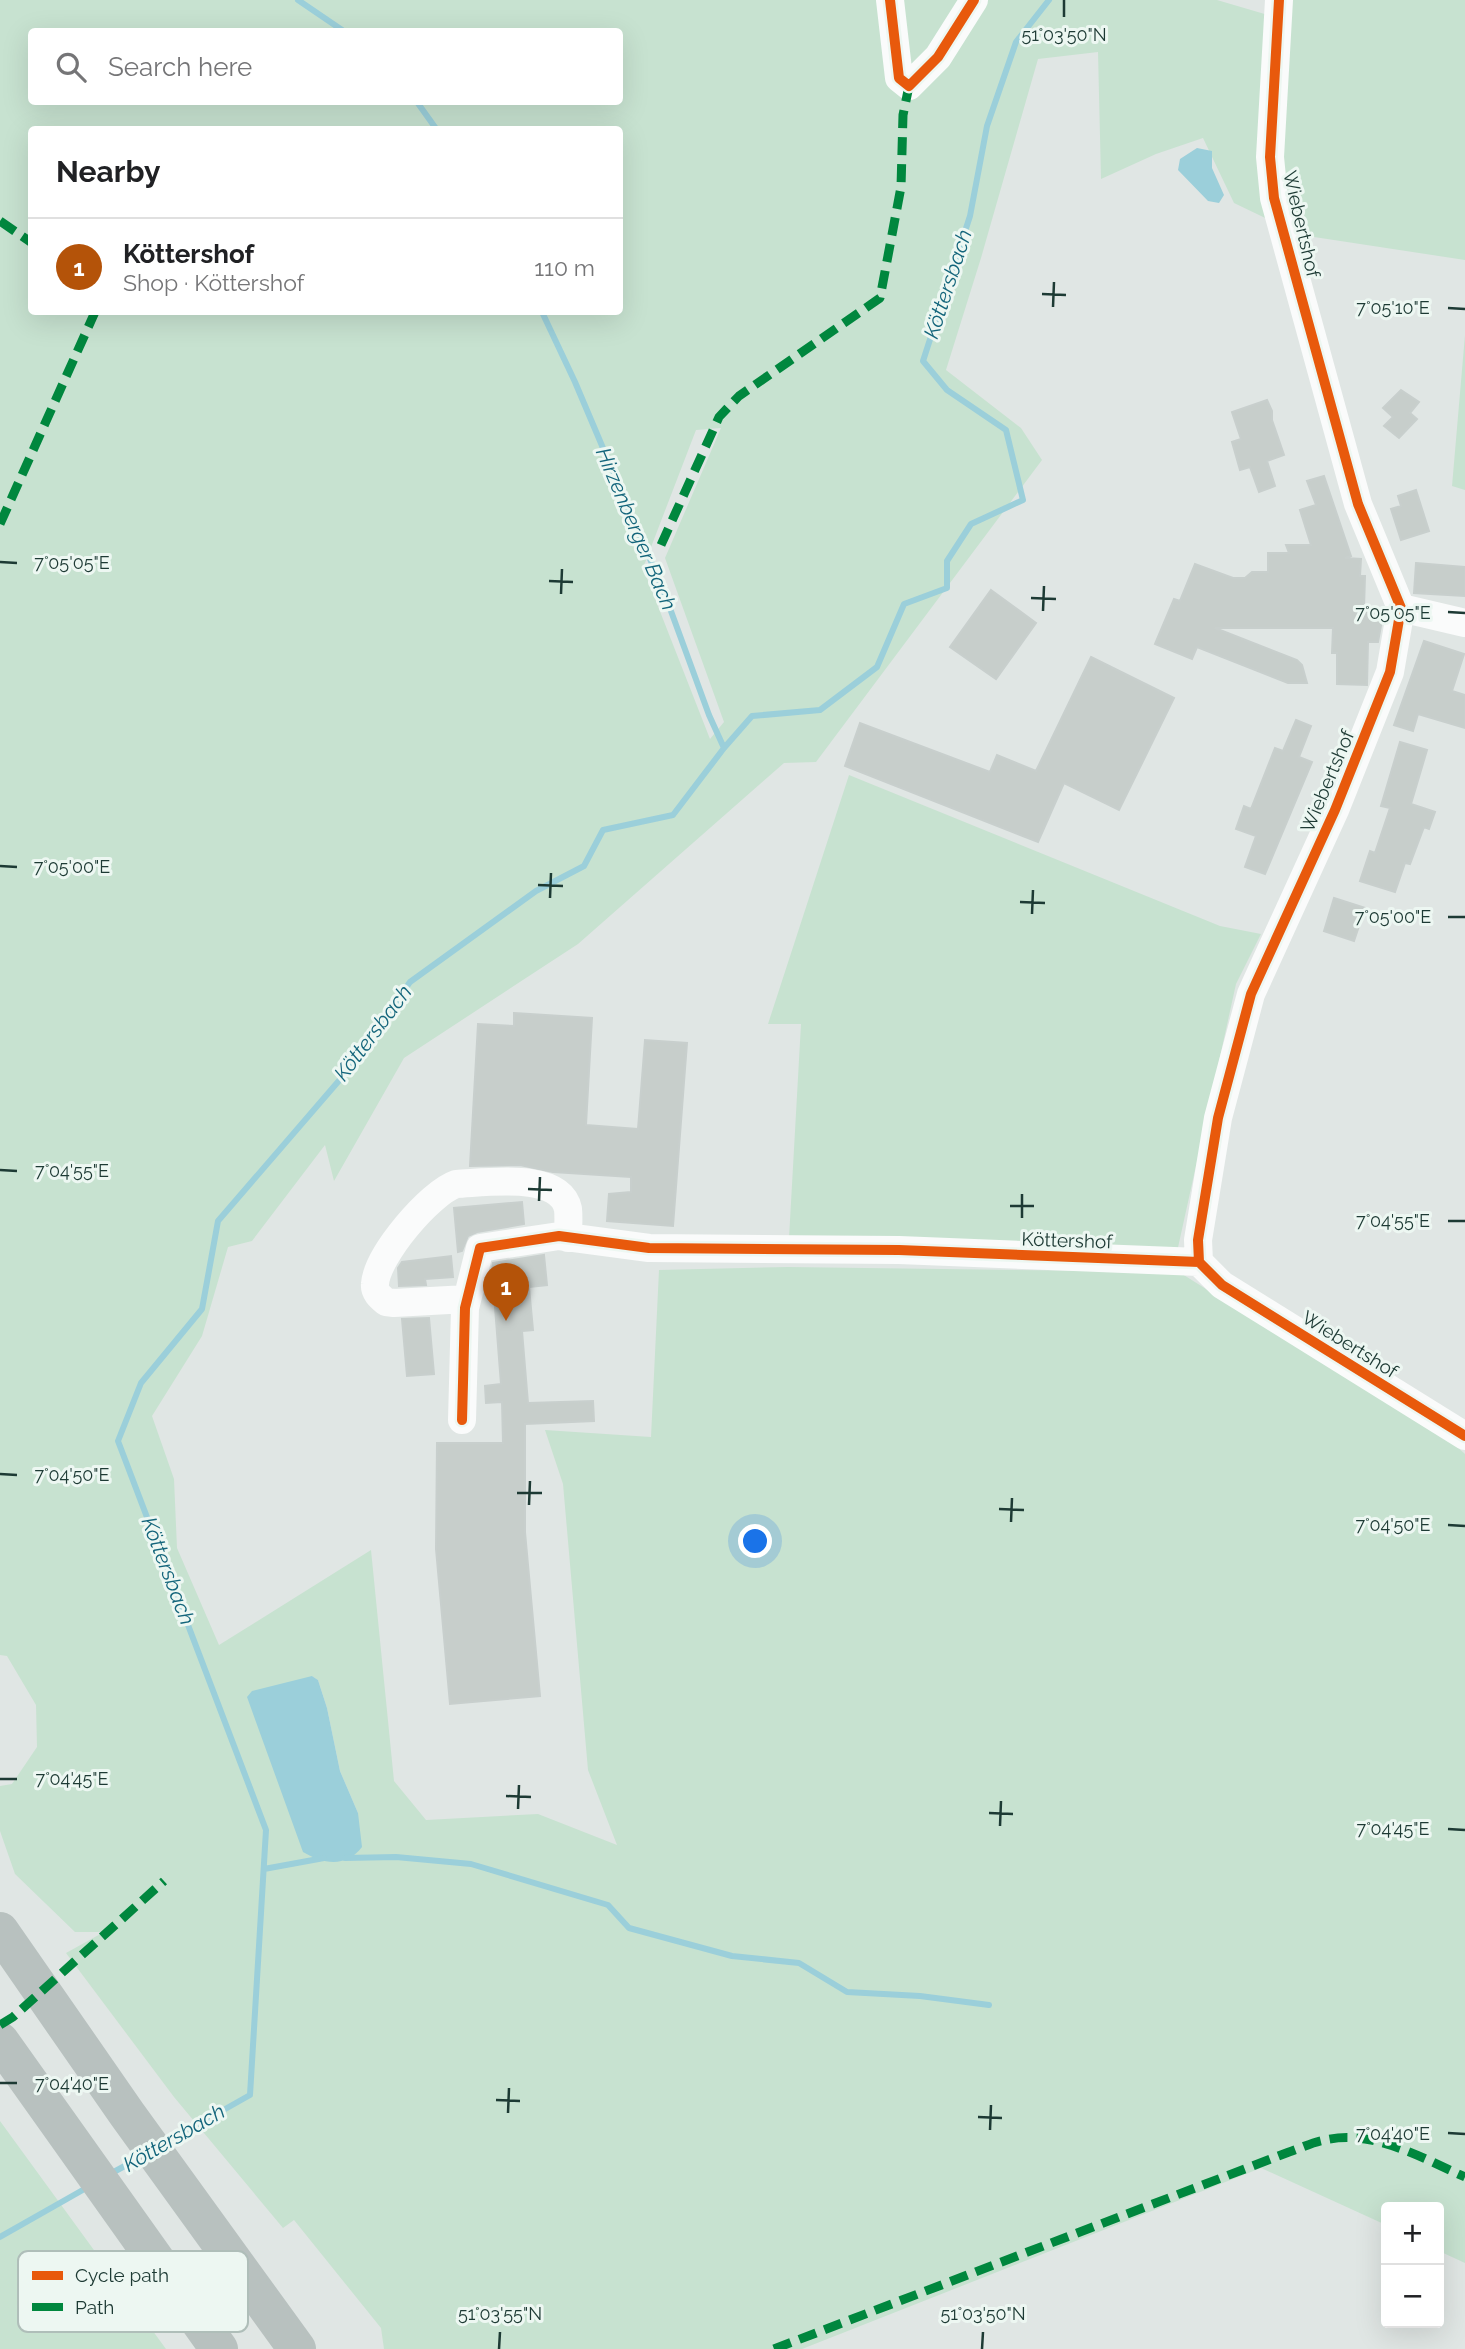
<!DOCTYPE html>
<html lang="en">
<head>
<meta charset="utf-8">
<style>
	body { margin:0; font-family:Raleway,sans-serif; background:#f6f6f6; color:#202124 }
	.controls { position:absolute; right:21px; bottom:21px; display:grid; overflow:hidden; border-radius:7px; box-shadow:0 7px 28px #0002 }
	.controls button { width:63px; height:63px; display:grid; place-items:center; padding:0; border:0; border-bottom:2px solid #e0e0e0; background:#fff; color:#202124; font:35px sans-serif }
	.you { position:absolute; left:756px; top:1542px; width:24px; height:24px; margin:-18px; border:5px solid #fff; border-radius:50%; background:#1a73e8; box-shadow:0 0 0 10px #1a73e833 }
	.badge { display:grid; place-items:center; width:46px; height:46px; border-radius:50%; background:#b45309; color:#fff; font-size:23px; font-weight:700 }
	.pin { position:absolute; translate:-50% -58px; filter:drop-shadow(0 2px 4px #0008) }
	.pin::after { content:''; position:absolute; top:37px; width:24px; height:21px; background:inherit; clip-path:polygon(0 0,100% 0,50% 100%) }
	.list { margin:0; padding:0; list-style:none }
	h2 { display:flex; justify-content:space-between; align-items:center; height:91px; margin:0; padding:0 28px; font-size:30px }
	h2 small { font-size:23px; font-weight:400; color:#757577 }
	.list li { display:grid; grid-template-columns:46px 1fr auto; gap:21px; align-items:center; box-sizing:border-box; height:98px; padding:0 28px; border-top:2px solid #e0e0e0 }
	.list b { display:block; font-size:26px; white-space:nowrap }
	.list p { margin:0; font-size:23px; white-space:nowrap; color:#757577 }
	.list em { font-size:23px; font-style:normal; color:#757577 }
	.icon { flex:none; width:38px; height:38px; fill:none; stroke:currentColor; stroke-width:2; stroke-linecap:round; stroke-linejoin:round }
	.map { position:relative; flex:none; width:1465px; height:2349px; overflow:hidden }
	.search { position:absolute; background:#fff; box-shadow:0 7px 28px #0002; left:28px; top:28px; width:595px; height:77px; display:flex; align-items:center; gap:18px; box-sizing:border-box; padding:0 24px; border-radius:7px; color:#757577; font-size:26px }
	.panel { position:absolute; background:#fff; box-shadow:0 7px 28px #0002; left:28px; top:126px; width:595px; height:189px; border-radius:7px }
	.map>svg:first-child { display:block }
	.green { fill:#c7e2d0; fill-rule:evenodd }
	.water { fill:#9bcfda }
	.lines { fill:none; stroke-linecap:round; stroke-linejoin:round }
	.stream { stroke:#9bcfda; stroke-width:6 }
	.building { fill:#c7cecb; stroke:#c8cfcd; stroke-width:2 }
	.minor { stroke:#fafbfb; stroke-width:28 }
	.highway { stroke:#b8c1bf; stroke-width:38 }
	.quiet { stroke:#00873e; stroke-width:9; stroke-dasharray:18 9; stroke-linecap:butt }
	.cycleway-casing { stroke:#edf7f2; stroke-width:15 }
	.cycleway { stroke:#e8590c; stroke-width:10 }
	.ticks { fill:none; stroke:#1d3a34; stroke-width:2.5 }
	.labels { text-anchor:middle; stroke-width:6; stroke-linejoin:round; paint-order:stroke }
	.street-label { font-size:19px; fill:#1d3a34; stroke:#edf7f2 }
	.water-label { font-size:21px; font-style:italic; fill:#13657b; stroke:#edf7f2 }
	.key { fill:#edf7f2; stroke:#afbeb9; stroke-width:2 }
	.key-label { font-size:19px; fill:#1d3a34 }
	.ticks-label { font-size:18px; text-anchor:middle; fill:#1d3a34; stroke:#edf7f2; stroke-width:6; stroke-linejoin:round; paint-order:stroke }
</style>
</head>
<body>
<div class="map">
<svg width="1465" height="2349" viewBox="0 0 1465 2349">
	<rect width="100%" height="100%" fill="#e0e6e4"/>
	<path class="green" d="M0,0H1217L1268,15L1269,0H1465V260L1301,235L1234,203L1203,138L1156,154L1101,179L1098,52L1038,59L981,258L946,370L1021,428L1042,460L816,762L784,763L578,944L404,1058L334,1181L325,1145L252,1241L228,1247L202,1336L152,1416L174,1479L177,1548L219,1645L371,1550L394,1781L426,1820L538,1814L617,1845L588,1770L563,1484L545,1430L651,1437L659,1270L788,1267L1179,1272L1456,1446L1465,1454V2263L1439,2251V2207H1386V2225L1261,2168L802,2349H384L381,2328L294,2220L283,2228L174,2097L66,1953L104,1932H75L15,1874L0,1831V1786L12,1784L37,1747L36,1705L7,1656L0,1655ZM32,32H620V102H32ZM32,130H620V312H32ZM721,428L665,558L724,722L710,739L643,568L696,430ZM312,1676L318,1680L327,1708L340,1771L358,1813L317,1860Z
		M1465,335V490L1452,486Z
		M849,775L1220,926L1261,934L1236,984L1177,1252L789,1238L801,1024H768Z
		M0,2121L166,2349H0Z"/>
	<path class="water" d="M1197,148L1212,151V168L1224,195L1219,203L1208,201L1178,170L1180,159Z
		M312,1676L318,1680L327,1708L340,1771L358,1813L362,1847C346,1868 323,1864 303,1852L247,1697L252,1691Z"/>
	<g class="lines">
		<path class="stream" d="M298,0L345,32
			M417,102L437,130
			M542,312L575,382L664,592L709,715L724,748
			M345,1858L396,1857L471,1864L608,1905L629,1928L732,1956L799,1963L847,1992L920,1996L989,2005
			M264,1869L324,1858
			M165,2143L250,2095L266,1830L118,1441L141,1383L202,1309L218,1221L343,1076L410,982L536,891L584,866L603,830L673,815L724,748L752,716L820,710L877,667L904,604L947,588V561L971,524L1023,500L1006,430L947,390L923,361L970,216L987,126L1016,42L1049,0
			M110,2174L143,2156
			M0,2237L88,2187"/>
	</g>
	<path class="building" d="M1401,390L1419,402L1410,413L1417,419L1399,438L1384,426L1393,417L1383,408Z
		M1267,400L1272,411V420L1284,455L1267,461L1275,486L1259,492L1250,467L1240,470L1232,442L1241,439L1232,412Z
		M1324,476L1351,556L1345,558L1361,559L1360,576H1365L1364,609H1378V620H1382L1378,642H1368L1367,685L1337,684V653H1332L1333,628H1215L1297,660L1302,665L1307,683H1288L1197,647L1192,659L1155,644L1174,599L1180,601L1195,564L1233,578H1245L1252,572H1268V553H1289L1286,545H1311L1300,510L1316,505L1307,481Z
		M1416,490L1429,531L1401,540L1391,509L1401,506L1398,496Z
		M1416,563L1465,567V596L1414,593Z
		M991,590L1036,623L996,679L950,647Z
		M1424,641L1464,654L1452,691L1465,695V728L1418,714L1413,731L1394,725Z
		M1091,657L1174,698L1119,810L1064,783L1038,842L845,766L860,723L990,772L997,755L1036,771Z
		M1296,720L1311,726L1299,757L1312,762L1265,874L1245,867L1256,836L1236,829L1244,806L1251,809L1275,748L1283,751Z
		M1400,742L1427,750L1411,804L1435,812L1429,829L1424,827L1410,864L1405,863L1395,892L1360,881L1370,851L1375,853L1390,808L1381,806Z
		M1334,898L1365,908L1354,941L1324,931Z
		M514,1013L592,1018L586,1125L638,1129L645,1040L687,1043L673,1226L607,1221L609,1194L631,1192V1177L553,1172L520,1165L470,1166L478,1024L514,1026Z
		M522,1202L524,1224L477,1232L468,1236L462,1251L458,1252L454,1208Z
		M544,1255L547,1285L529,1287L533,1330L522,1331L528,1403L593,1401L594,1421L525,1424V1532L540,1696L450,1704L436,1549L437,1443H503L502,1402L486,1403L485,1386L501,1384L492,1269L493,1263Z
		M451,1256L453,1277L425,1279L426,1285L399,1286L398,1268L402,1262Z
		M429,1318L434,1374L407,1376L402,1319Z"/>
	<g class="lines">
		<path class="minor" d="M890,0L899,78L909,86L938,57L974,0
			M1279,0L1270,157L1274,198L1358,504L1401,608L1390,672L1335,810L1251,994L1218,1118L1198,1240L1199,1262L1222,1285L1465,1436
			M1401,608L1465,623
			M467,1299L394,1303L386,1302C380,1297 374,1292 375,1284C377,1255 430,1193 456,1184C485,1183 560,1171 568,1209C569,1218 568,1229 568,1238
			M462,1420L465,1308L480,1248L559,1236L649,1248L899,1250L1199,1262"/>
		<path class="highway" d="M0,1931L127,2114L297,2349
			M0,2041L219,2349"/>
		<path class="quiet" d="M0,221L32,243
			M0,524L95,312
			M661,545L719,417L739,396L880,298L901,187L903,115L909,86
			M0,2025L13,2017L164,1881
			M774,2349L1289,2152C1301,2148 1313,2142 1325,2140C1373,2129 1422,2158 1465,2177"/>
		<g class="cycleway-casing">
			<path id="cycleway" d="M890,0L899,78L909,86L938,57L974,0
				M1279,0L1270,157L1274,198L1358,504L1401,608L1390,672L1335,810L1251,994L1218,1118L1198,1240L1199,1262L1222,1285L1465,1436
				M462,1420L465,1308L480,1248L559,1236L649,1248L899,1250L1199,1262"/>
		</g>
		<use href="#cycleway" class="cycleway"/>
	</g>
	<path class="ticks" d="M1064,17V0M1042,294L1066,295M1053,307L1054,282M1448,308L1465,309M0,562L17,563M549,581L573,582M561,594L562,569M1031,598L1056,599M1043,611L1044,586M1448,612L1465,613M0,866L17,867M538,885L563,886M550,898L551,873M1020,902L1045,903M1032,914L1033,890M1448,917H1465M0,1170L17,1171M528,1189L552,1190M539,1201L540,1177M1010,1206H1034M1022,1218V1194M1448,1221H1465M0,1474L17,1475M517,1493H542M529,1505L530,1481M999,1509L1024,1510M1011,1522L1012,1498M1448,1525L1465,1526M0,1779H17M506,1796L531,1797M518,1809L519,1785M989,1813L1013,1814M1000,1826L1001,1801M1448,1829L1465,1830M0,2083H17M496,2100L520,2101M508,2113L509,2088M978,2117L1002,2118M990,2130L991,2105M1448,2133L1465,2134M499,2349L500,2332M982,2349L983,2332"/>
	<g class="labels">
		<g class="street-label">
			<text transform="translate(1302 224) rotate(77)" y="7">Wiebertshof</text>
			<text transform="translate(1327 781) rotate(-67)" y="7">Wiebertshof</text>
			<text transform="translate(1067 1240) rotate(2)" y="7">Köttershof</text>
			<text transform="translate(1350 1344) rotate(32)" y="7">Wiebertshof</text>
		</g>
		<g class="water-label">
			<text transform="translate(948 284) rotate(-72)" y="7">Köttersbach</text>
			<text transform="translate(636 529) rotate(67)" y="7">Hirzenberger Bach</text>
			<text transform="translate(373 1033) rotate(-53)" y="7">Köttersbach</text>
			<text transform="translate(168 1571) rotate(69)" y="7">Köttersbach</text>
			<text transform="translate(174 2138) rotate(-30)" y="7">Köttersbach</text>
		</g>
	</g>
	<rect x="18" y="2251" width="230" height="81" rx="10" class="key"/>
	<rect x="32" y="2271" width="31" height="9" fill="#e8590c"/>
	<rect x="32" y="2303" width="31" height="8" fill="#00873e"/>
	<g class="key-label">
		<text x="75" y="2282">Cycle path</text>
		<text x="75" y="2314">Path</text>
	</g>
	<g class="ticks-label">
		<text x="1064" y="41">51°03'50"N</text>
		<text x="1393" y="314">7°05'10"E</text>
		<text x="72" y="569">7°05'05"E</text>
		<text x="1393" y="619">7°05'05"E</text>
		<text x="72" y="873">7°05'00"E</text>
		<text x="1393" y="923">7°05'00"E</text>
		<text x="72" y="1177">7°04'55"E</text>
		<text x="1393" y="1227">7°04'55"E</text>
		<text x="72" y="1481">7°04'50"E</text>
		<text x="1393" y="1531">7°04'50"E</text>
		<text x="72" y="1785">7°04'45"E</text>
		<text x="1393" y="1835">7°04'45"E</text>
		<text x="72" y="2090">7°04'40"E</text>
		<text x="1393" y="2140">7°04'40"E</text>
		<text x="500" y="2320">51°03'55"N</text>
		<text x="983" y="2320">51°03'50"N</text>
	</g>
</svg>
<div class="controls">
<button>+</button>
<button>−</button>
</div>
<div class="you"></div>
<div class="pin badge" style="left:506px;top:1321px">1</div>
<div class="search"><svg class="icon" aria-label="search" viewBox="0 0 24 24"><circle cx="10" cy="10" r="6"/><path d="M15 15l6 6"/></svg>Search here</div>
<section class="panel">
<h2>Nearby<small></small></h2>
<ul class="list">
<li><span class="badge">1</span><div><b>Köttershof</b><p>Shop · Köttershof</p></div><em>110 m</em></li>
</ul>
</section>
</div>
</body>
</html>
